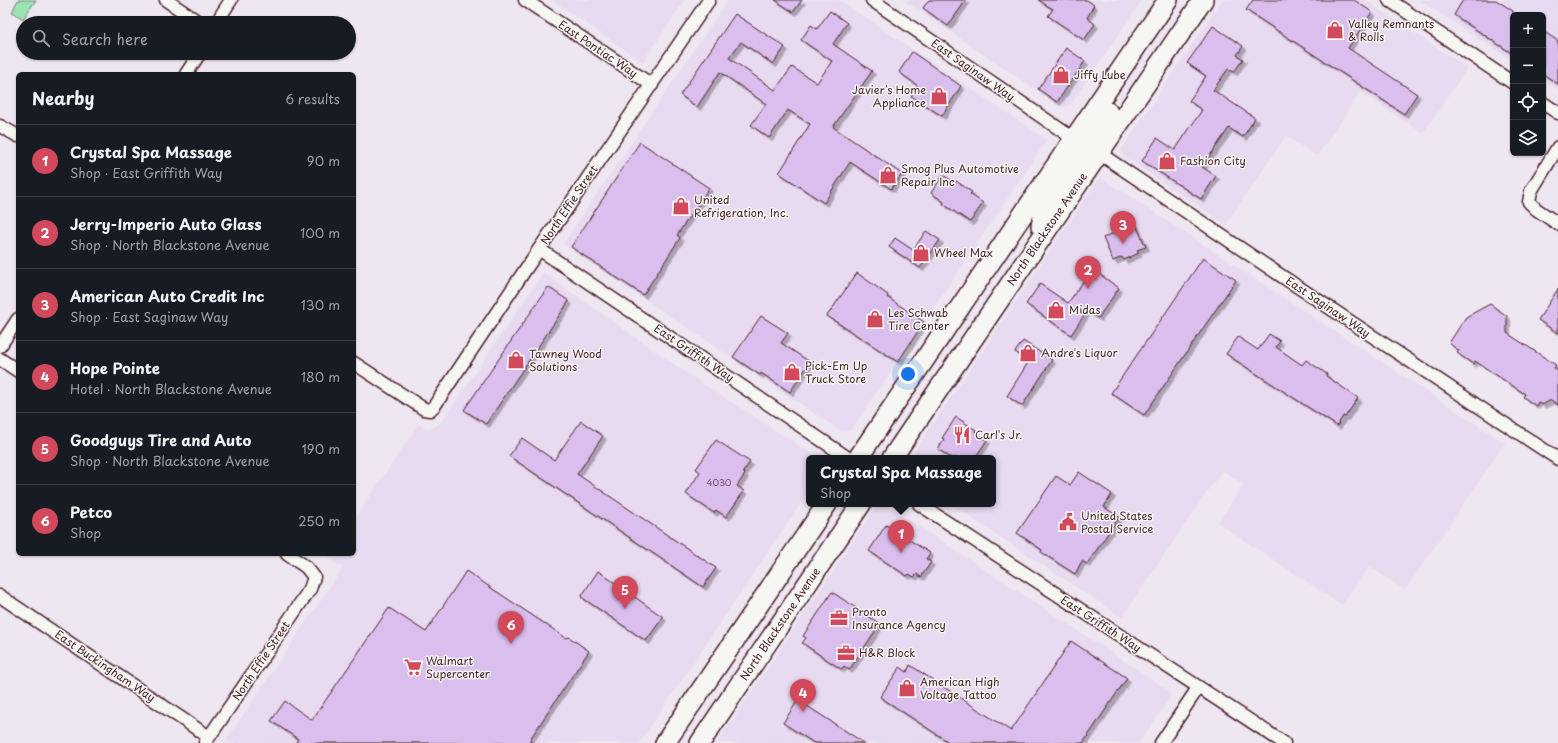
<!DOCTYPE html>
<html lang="en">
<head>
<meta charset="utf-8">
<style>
	body { margin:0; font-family:"Playpen Sans",sans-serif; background:#20242c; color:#f1f3f6 }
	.controls { position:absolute; right:12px; top:12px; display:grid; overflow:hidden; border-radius:6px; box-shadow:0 1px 3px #0004 }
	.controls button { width:36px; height:36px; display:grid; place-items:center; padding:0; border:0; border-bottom:1px solid #363941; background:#171b24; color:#f1f3f6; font:20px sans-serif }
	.you { position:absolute; left:908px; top:374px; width:14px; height:14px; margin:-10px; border:3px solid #fff; border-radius:50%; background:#1a73e8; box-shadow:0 0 0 6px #1a73e833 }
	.badge { display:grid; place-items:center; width:26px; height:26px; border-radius:50%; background:#d1495b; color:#fff; font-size:13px; font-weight:700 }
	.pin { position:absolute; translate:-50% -33px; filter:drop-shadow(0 1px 2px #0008) }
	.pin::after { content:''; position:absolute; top:21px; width:14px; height:12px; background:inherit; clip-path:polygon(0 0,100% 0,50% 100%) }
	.popup { position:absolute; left:806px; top:455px; width:190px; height:52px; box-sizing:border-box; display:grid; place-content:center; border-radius:6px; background:#171b24; filter:drop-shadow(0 1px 3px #0005); font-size:13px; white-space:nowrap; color:#9ea1a6 }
	.popup b { font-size:15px; color:#f1f3f6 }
	.popup::after { content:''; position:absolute; left:50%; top:100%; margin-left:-8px; border:8px solid transparent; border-top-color:#171b24 }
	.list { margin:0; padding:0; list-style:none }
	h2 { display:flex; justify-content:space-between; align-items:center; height:52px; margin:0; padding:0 16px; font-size:17px }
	h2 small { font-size:13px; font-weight:400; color:#9ea1a6 }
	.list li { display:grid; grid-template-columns:26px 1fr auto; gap:12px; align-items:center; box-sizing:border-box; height:72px; padding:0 16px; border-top:1px solid #363941 }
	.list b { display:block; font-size:15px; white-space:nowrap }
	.list p { margin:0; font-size:13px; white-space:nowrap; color:#9ea1a6 }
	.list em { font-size:13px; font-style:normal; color:#9ea1a6 }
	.icon { flex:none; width:22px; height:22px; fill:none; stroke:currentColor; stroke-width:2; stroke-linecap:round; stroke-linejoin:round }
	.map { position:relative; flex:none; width:1558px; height:743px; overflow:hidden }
	.search { position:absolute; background:#171b24; box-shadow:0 1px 3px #0004; left:16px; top:16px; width:340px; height:44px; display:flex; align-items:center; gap:10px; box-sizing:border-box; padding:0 14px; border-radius:22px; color:#9ea1a6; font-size:15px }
	.panel { position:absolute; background:#171b24; box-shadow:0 1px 3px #0004; left:16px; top:72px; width:340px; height:484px; border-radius:6px }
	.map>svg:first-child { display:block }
	.built { fill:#e8daf0 }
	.green { fill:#9ae3b2; stroke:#72816e }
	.building { fill:#dabfee; stroke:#4a1f2b; filter:url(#shadow) }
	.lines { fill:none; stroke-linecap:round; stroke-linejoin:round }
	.street-casing { stroke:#4a1f2b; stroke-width:15 }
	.primary-casing { stroke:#4a1f2b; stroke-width:22 }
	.street { stroke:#f6f6f2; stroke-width:12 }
	.primary { stroke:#f6f6f2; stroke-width:19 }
	.labels { text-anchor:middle; stroke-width:3; stroke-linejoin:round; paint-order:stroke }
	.number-label { font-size:9px; fill:#6e475c }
	.poi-label { font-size:11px; fill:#4a1f2b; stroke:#f6f6f2; text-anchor:start }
	.street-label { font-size:11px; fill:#4a1f2b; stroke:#f6f6f2 }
</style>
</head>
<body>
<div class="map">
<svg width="1558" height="743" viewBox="0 0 1558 743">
	<defs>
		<filter id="shadow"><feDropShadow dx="3.5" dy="3.5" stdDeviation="0" flood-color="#0004"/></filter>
	</defs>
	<rect width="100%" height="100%" fill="#eee6f1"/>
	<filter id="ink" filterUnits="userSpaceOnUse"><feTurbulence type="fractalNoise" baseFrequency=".025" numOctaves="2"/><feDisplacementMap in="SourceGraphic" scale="8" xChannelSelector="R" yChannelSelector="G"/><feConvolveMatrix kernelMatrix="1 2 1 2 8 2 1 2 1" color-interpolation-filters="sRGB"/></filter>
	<g filter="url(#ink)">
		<path class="built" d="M552,0H685L643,62Z
			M728,0H839L1047,140L851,430L842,432L563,244Z
			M903,0H1142L1070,105L1062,107Z
			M1222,0H1365L1467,68L1423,133L1360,92L1317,156L1286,136L1226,224L1123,156L1122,149Z
			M1420,0H1558V89L1543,80V15H1513V61Z
			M1100,177L1505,443L1405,590L1369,566L1342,605L1218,523L1244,484L1222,470L1122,617L950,504H993V458H910Z
			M543,273L691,376L818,458H809V491L639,743H224L343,568L328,558L331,554H354V520L418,425L425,428H432L438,425L443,420Z
			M886,505L1168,690L1170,698L1139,743H717L877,506Z"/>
		<path class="green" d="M18,0H36L23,19L12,12Z"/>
		<path class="building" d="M775,0H802L793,12Z
			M929,0H966L948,26L923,8Z
			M1038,0H1087L1094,5L1087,18L1095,24L1084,40L1048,16L1053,9Z
			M1253,0H1354L1372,12L1348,48L1417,94L1404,114L1246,10Z
			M1463,0H1496L1513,11V54L1454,15Z
			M830,11L847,23L833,44L872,71L833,127L902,174L891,189L850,162L824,203L779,173L810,124L788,110L769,138L751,125L766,104L720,72L697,107L680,95L735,14L785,47L773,64L741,42L729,58L775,90L792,67L817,83L832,61L801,40L811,25L817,29Z
			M1213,26L1243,46L1237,55L1243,59L1234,72L1228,69L1213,90L1255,118L1243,137L1229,128L1202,167L1216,176L1201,199L1142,161L1157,138L1175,150L1202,110L1189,101L1206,76L1187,63Z
			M1543,31L1558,41V84L1543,74Z
			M1066,48L1085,61L1057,102L1038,89Z
			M912,52L961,86L942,116L911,96L918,86L899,72Z
			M640,142L709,188L677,235L680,238L643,295L571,247Z
			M943,175L955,183L956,181L972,192L970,194L983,203L970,222L943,204L944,202L931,193Z
			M1135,223L1146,247L1137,250L1139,253L1124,260L1122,257L1113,261L1103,238Z
			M926,231L940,240L920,268L889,247L895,238L913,250Z
			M1203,258L1236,280L1144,415L1111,393Z
			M1092,269L1119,288L1098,318L1087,311L1071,335L1026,304L1040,284L1068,303Z
			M857,273L888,295L887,297L924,322L898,362L827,316Z
			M548,287L569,301L486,424L464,410Z
			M1558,289V333L1538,320Z
			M1490,304L1507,316V333L1556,365L1554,368L1558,371V405L1551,400L1542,405L1538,402L1536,406L1523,397L1525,394L1475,361L1473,364L1457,353L1459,351L1449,343L1466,317Z
			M761,316L788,333L781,343L810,362L790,392L761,373L760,375L733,357Z
			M1269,334L1280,341L1276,347L1302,365L1306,360L1327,374L1326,376L1358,398L1345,417L1343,416L1337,426L1226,354L1238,337L1258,350Z
			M1023,341L1052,360L1022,406L1007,396L1029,361L1015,352Z
			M956,417L976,430L975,432L987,440L975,458H951L938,449L944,439L942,438Z
			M581,421L603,436L577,474L716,568L703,587L509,456L522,438L554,460Z
			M716,440L750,462L743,472L745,474L737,486L744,491L726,517L716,510L714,513L686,494L700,472L696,469Z
			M1079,472L1112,494L1104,507L1119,517L1087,564L1082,561L1075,574L1041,552L1042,550L1017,533L1056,476L1070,485Z
			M886,525L930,553L926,559L931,562L921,577L917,574L914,577L909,574L907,576L869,551Z
			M466,571L566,638L569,637L589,651L530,739L531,743H296L298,739L271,721L285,701L312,720L389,608L426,632Z
			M598,571L663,617L646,641L581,597Z
			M832,592L880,624L849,670L844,666L841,669L802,643L806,638L803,636Z
			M1071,641L1127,678L1083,743H950L880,697L900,667L907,672L910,665L1011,731Z
			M798,700L864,743H814L783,723Z"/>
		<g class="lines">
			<g class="street-casing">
				<path id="street" d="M166,0L200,23
					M525,0L652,85
					M872,0L1074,139
					M1389,0L1513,83
					M216,23L231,0
					M186,74L200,53
					M1543,103L1558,113
					M0,126L18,136
					M1558,147L1531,191L1529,202L1536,209L1558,224
					M1099,153L1283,277L1558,459
					M539,249L848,458
					M0,346L18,319
					M0,359L18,371
					M354,363L424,409L430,410L435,405L525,270L709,0
					M919,504L1284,743
					M0,596L209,737
					M205,743L310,589L314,577L306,567L287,554
					M1161,743L1198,688"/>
			</g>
			<g class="primary-casing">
				<path id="primary" d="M1099,153L1093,147C1088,135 1101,121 1108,112
					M1041,226L1044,212L1079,155L1080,146L1074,139
					M858,458L1168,0
					M892,458L1203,0
					M665,743L827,504
					M700,743L861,504"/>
			</g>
			<use href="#street" class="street"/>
			<use href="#primary" class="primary"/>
		</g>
	</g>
	<defs>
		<g id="shop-bare" transform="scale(1.38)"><path d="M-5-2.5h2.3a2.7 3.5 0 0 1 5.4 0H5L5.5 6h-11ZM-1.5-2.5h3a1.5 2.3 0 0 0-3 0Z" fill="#d1495b" stroke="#f6f6f2" stroke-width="2.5" paint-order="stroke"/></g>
		<g id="restaurant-bare" transform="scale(1.38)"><path d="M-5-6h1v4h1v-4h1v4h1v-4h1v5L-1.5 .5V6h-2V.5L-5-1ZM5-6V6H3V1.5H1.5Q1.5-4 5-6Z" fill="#d1495b" stroke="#f6f6f2" stroke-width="2.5" paint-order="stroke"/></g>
		<g id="civic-bare" transform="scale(1.38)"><path d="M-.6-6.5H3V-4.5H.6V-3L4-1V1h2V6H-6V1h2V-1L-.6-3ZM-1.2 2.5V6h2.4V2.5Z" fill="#d1495b" stroke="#f6f6f2" stroke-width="2.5" paint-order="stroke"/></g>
		<g id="office-bare" transform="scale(1.38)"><path d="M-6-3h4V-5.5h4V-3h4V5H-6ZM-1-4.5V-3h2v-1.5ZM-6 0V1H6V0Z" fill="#d1495b" stroke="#f6f6f2" stroke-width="2.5" paint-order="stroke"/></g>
		<g id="supermarket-bare" transform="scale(1.38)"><path d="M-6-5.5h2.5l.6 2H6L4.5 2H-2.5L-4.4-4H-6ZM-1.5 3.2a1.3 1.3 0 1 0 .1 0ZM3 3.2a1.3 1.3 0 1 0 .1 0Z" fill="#d1495b" stroke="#f6f6f2" stroke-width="2.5" paint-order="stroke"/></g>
	</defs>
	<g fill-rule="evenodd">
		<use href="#shop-bare" x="1335" y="30"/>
		<use href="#shop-bare" x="1061" y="75"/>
		<use href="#shop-bare" x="939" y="96"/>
		<use href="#shop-bare" x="1167" y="161"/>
		<use href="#shop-bare" x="888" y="175"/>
		<use href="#shop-bare" x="681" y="206"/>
		<use href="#shop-bare" x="921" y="253"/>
		<use href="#shop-bare" x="1056" y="310"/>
		<use href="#shop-bare" x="875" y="319"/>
		<use href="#shop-bare" x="1028" y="353"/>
		<use href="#shop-bare" x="516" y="360"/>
		<use href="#shop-bare" x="792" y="372"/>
		<use href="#restaurant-bare" x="962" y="435"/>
		<use href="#civic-bare" x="1068" y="522"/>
		<use href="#office-bare" x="839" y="618"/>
		<use href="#office-bare" x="846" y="653"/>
		<use href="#supermarket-bare" x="413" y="667"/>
		<use href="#shop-bare" x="907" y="688"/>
	</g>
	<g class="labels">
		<g class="number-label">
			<text x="719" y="486">4030</text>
		</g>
		<g class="poi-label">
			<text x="1348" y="28">Valley Remnants<tspan x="1348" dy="13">&amp; Rolls</tspan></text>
			<text x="1074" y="79">Jiffy Lube</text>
			<text x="926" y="94" text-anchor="end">Javier's Home<tspan x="926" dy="13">Appliance</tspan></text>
			<text x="1180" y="165">Fashion City</text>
			<text x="901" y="173">Smog Plus Automotive<tspan x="901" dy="13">Repair Inc</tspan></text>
			<text x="694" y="204">United<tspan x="694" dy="13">Refrigeration, Inc.</tspan></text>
			<text x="934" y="257">Wheel Max</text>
			<text x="1069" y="314">Midas</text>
			<text x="888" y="317">Les Schwab<tspan x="888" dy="13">Tire Center</tspan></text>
			<text x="1041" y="357">Andre's Liquor</text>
			<text x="529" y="358">Tawney Wood<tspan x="529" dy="13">Solutions</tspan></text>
			<text x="805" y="370">Pick-Em Up<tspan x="805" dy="13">Truck Store</tspan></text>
			<text x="975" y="439">Carl's Jr.</text>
			<text x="1081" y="520">United States<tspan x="1081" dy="13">Postal Service</tspan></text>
			<text x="852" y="616">Pronto<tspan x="852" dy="13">Insurance Agency</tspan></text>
			<text x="859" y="657">H&amp;R Block</text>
			<text x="426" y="665">Walmart<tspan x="426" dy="13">Supercenter</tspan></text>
			<text x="920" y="686">American High<tspan x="920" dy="13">Voltage Tattoo</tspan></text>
		</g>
		<g class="street-label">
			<text transform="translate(598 49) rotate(34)" y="4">East Pontiac Way</text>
			<text transform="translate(973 70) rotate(35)" y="4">East Saginaw Way</text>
			<text transform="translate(569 205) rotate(-56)" y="4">North Effie Street</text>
			<text transform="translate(1047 229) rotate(-56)" y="4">North Blackstone Avenue</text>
			<text transform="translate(1328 307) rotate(34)" y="4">East Saginaw Way</text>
			<text transform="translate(694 353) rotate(34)" y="4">East Griffith Way</text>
			<text transform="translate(780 624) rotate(-56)" y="4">North Blackstone Avenue</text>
			<text transform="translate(1101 624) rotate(33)" y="4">East Griffith Way</text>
			<text transform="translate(261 661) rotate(-56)" y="4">North Effie Street</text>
			<text transform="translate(105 666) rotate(34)" y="4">East Buckingham Way</text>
		</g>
	</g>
</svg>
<div class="controls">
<button>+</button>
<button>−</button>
<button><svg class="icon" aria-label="locate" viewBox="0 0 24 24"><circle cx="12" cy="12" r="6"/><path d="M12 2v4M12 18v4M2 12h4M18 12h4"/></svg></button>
<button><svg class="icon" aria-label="layers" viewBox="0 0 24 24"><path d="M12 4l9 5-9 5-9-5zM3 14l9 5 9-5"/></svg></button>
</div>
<div class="you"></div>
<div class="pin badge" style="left:901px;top:553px">1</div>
<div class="popup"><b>Crystal Spa Massage</b>Shop</div>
<div class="pin badge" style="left:1088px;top:289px">2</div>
<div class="pin badge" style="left:1123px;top:244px">3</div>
<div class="pin badge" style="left:803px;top:712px">4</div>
<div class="pin badge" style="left:625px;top:609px">5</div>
<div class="pin badge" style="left:511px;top:644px">6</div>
<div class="search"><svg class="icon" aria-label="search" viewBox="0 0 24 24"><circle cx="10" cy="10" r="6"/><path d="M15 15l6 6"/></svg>Search here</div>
<section class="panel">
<h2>Nearby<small>6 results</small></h2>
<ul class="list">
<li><span class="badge">1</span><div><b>Crystal Spa Massage</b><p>Shop · East Griffith Way</p></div><em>90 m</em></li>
<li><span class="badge">2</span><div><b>Jerry-Imperio Auto Glass</b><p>Shop · North Blackstone Avenue</p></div><em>100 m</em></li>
<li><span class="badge">3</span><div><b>American Auto Credit Inc</b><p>Shop · East Saginaw Way</p></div><em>130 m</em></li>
<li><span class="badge">4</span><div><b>Hope Pointe</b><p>Hotel · North Blackstone Avenue</p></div><em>180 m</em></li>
<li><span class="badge">5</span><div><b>Goodguys Tire and Auto</b><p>Shop · North Blackstone Avenue</p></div><em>190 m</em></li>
<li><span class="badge">6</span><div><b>Petco</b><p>Shop</p></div><em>250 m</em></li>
</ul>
</section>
</div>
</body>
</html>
